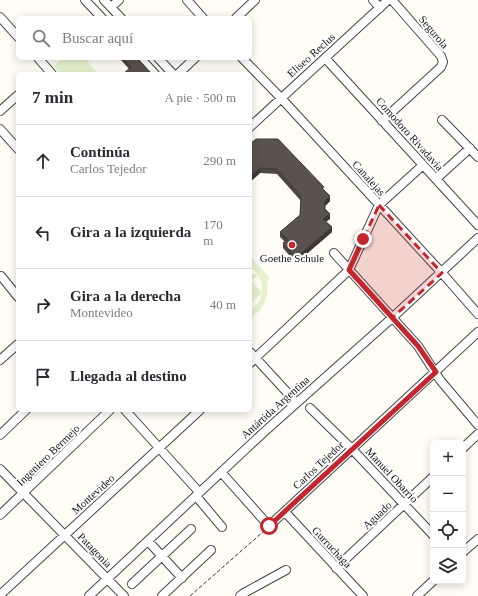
<!DOCTYPE html>
<html lang="es">
<head>
<meta charset="utf-8">
<style>
	body { margin:0; font-family:Georgia,serif; background:#f2f2f3; color:#2b2b33 }
	.controls { position:absolute; right:12px; bottom:12px; display:grid; overflow:hidden; border-radius:6px; box-shadow:0 2px 10px #0003 }
	.controls button { width:36px; height:36px; display:grid; place-items:center; padding:0; border:0; border-bottom:1px solid #e1e1e2; background:#fff; color:#2b2b33; font:20px sans-serif }
	.stop { position:absolute; width:12px; height:12px; margin:-9px; border:3px solid #c4262e; border-radius:50%; background:#fff }
	.stop.end { background:#c4262e; border-color:#fff; box-shadow:0 1px 4px #0008 }
	.list { margin:0; padding:0; list-style:none }
	h2 { display:flex; justify-content:space-between; align-items:center; height:52px; margin:0; padding:0 16px; font-size:17px }
	h2 small { font-size:13px; font-weight:400; color:#7c7c81 }
	.list li { display:grid; grid-template-columns:26px 1fr auto; gap:12px; align-items:center; box-sizing:border-box; height:72px; padding:0 16px; border-top:1px solid #e1e1e2 }
	.list b { display:block; font-size:15px; white-space:nowrap }
	.list p { margin:0; font-size:13px; white-space:nowrap; color:#7c7c81 }
	.list em { font-size:13px; font-style:normal; color:#7c7c81 }
	.icon { flex:none; width:22px; height:22px; fill:none; stroke:currentColor; stroke-width:2; stroke-linecap:round; stroke-linejoin:round }
	.map { position:relative; flex:none; width:478px; height:596px; overflow:hidden }
	.search { position:absolute; background:#fff; box-shadow:0 2px 10px #0003; left:16px; top:16px; width:236px; height:44px; display:flex; align-items:center; gap:10px; box-sizing:border-box; padding:0 14px; border-radius:6px; color:#7c7c81; font-size:15px }
	.panel { position:absolute; background:#fff; box-shadow:0 2px 10px #0003; left:16px; top:72px; width:236px; height:340px; border-radius:6px }
	.map>svg:first-child { display:block }
	.pitch { fill:#e6f2cf }
	.lines { fill:none; stroke-linecap:round; stroke-linejoin:round }
	.minor-casing { stroke:#444; stroke-width:10 }
	.path { stroke:#333; stroke-width:1; stroke-dasharray:4 2; stroke-linecap:butt }
	.minor { stroke:#fff; stroke-width:8 }
	.wall { fill:#4d4742 }
	.shaded-wall { fill:#3f3936 }
	.building { fill:#5a524d; stroke:#3f3936 }
	.route { stroke:#c4262e; stroke-width:5 }
	.marked { fill:#c4262e; fill-opacity:0.2; stroke:#c4262e; stroke-width:3; stroke-dasharray:8 5; stroke-linejoin:round }
	.poi-dot { fill:#c4262e; stroke:#fff; stroke-width:1.5 }
	.labels { text-anchor:middle; stroke-width:4; stroke-linejoin:round; paint-order:stroke }
	.street-label { font-size:11px; fill:#111; stroke:#fff }
	.poi-label { font-size:11px; fill:#111; stroke:#fff }
</style>
</head>
<body>
<div class="map">
<svg width="478" height="596" viewBox="0 0 478 596">
	<rect width="100%" height="100%" fill="#fffdf5"/>
	<path class="pitch" d="M63,58H85L98,74H61L54,66Z
		M250,256L270,278L267,282C269,297 264,310 250,318V311L259,302L262,293L250,304V278L255,273L257,276L251,281L262,292C264,281 257,273 250,265Z"/>
	<g class="lines">
		<g class="minor-casing">
			<path id="minor" d="M85,0L102,18
				M104,0L121,18
				M187,0L203,18
				M373,0L380,8
				M111,7L119,0
				M0,17L18,37
				M236,18L255,0
				M38,58L52,74
				M140,58L155,74
				M158,58L173,74
				M242,58L281,98L442,273L478,314
				M325,58L478,225
				M178,74L195,58
				M0,111L18,95
				M442,120L478,157
				M382,121L441,67L443,62L441,56L392,0
				M250,127L388,0
				M0,129L18,149
				M436,179L470,148
				M334,253L418,346L440,380L478,425
				M1,276L18,297
				M250,352L296,402
				M0,360L18,344
				M250,363L349,270L379,205L423,165
				M310,408L352,449L433,535
				M125,410L199,492
				M0,435L26,410
				M463,448L478,434
				M0,469L124,596
				M221,472L269,526L478,332
				M196,496L222,527
				M285,512L363,596
				M0,515L110,410
				M148,541L182,578
				M463,552L478,539
				M336,568L433,477
				M132,584L191,529
				M0,595L200,410
				M89,596L264,432L392,318L478,238
				M162,596L211,550
				M240,596L244,593L286,570
				M417,596L433,581"/>
		</g>
		<path class="path" d="M190,596L264,531"/>
		<use href="#minor" class="minor"/>
	</g>
	<path class="wall" d="M121,58H137L151,73L129,69L121,60Z
		M250,144L324,190L330,201L325,206V209L330,219L326,221L332,232L296,263L283,248V243L285,242L280,237V232L300,215L301,201L277,174L260,173L250,182Z"/>
	<path class="shaded-wall" d="M260,168V173L250,182V177Z
		M330,196V201L325,206V201Z
		M330,214V219L323,224V219Z
		M332,227V232L296,263V258Z"/>
	<path class="building" d="M123,58H137L151,73L154,74H123L131,67Z
		M256,139H278L324,187L322,188L330,196L325,201V209L330,214L323,219L332,227L296,258L283,243L288,240L280,232L300,215L301,196L277,169L260,168L250,177V144Z"/>
	<g class="lines">
		<path class="route" d="M269,526L436,372L418,346L349,270L363,239"/>
	</g>
	<path class="marked" d="M379,205L442,273L392,318L349,270Z"/>
	<circle class="poi-dot" cx="292" cy="245" r="4"/>
	<g class="labels">
		<g class="street-label">
			<text transform="translate(434 32) rotate(50)" y="4">Segurola</text>
			<text transform="translate(311 55) rotate(-42)" y="4">Eliseo Reclus</text>
			<text transform="translate(410 134) rotate(48)" y="4">Comodoro Rivadavia</text>
			<text transform="translate(369 178) rotate(48)" y="4">Canalejas</text>
			<text transform="translate(275 407) rotate(-42)" y="4">Antártida Argentina</text>
			<text transform="translate(48 455) rotate(-44)" y="4">Ingeniero Bermejo</text>
			<text transform="translate(318 465) rotate(-43)" y="4">Carlos Tejedor</text>
			<text transform="translate(392 475) rotate(47)" y="4">Manuel Obarrio</text>
			<text transform="translate(93 494) rotate(-42)" y="4">Montevideo</text>
			<text transform="translate(377 515) rotate(-43)" y="4">Aguado</text>
			<text transform="translate(332 547) rotate(47)" y="4">Gurruchaga</text>
			<text transform="translate(95 550) rotate(46)" y="4">Patagonia</text>
		</g>
		<g class="poi-label">
			<text x="292" y="262">Goethe Schule</text>
		</g>
	</g>
</svg>
<div class="controls">
<button>+</button>
<button>−</button>
<button><svg class="icon" aria-label="locate" viewBox="0 0 24 24"><circle cx="12" cy="12" r="6"/><path d="M12 2v4M12 18v4M2 12h4M18 12h4"/></svg></button>
<button><svg class="icon" aria-label="layers" viewBox="0 0 24 24"><path d="M12 4l9 5-9 5-9-5zM3 14l9 5 9-5"/></svg></button>
</div>
<div class="stop" style="left:269px;top:526px"></div>
<div class="stop end" style="left:363px;top:239px"></div>
<div class="search"><svg class="icon" aria-label="search" viewBox="0 0 24 24"><circle cx="10" cy="10" r="6"/><path d="M15 15l6 6"/></svg>Buscar aquí</div>
<section class="panel">
<h2>7 min<small>A pie · 500 m</small></h2>
<ul class="list">
<li><svg class="icon" aria-label="ahead" viewBox="0 0 24 24"><path d="M12 20V5M6 11l6-6 6 6"/></svg><div><b>Continúa</b><p>Carlos Tejedor</p></div><em>290 m</em></li>
<li><svg class="icon" aria-label="left" viewBox="0 0 24 24"><path d="M17 20v-9H6M10 6l-5 5 5 5"/></svg><div><b>Gira a la izquierda</b></div><em>170 m</em></li>
<li><svg class="icon" aria-label="right" viewBox="0 0 24 24"><path d="M7 20v-9h11M14 6l5 5-5 5"/></svg><div><b>Gira a la derecha</b><p>Montevideo</p></div><em>40 m</em></li>
<li><svg class="icon" aria-label="arrive" viewBox="0 0 24 24"><path d="M6 21V4h12l-3 4 3 4H6"/></svg><div><b>Llegada al destino</b></div></li>
</ul>
</section>
</div>
</body>
</html>
